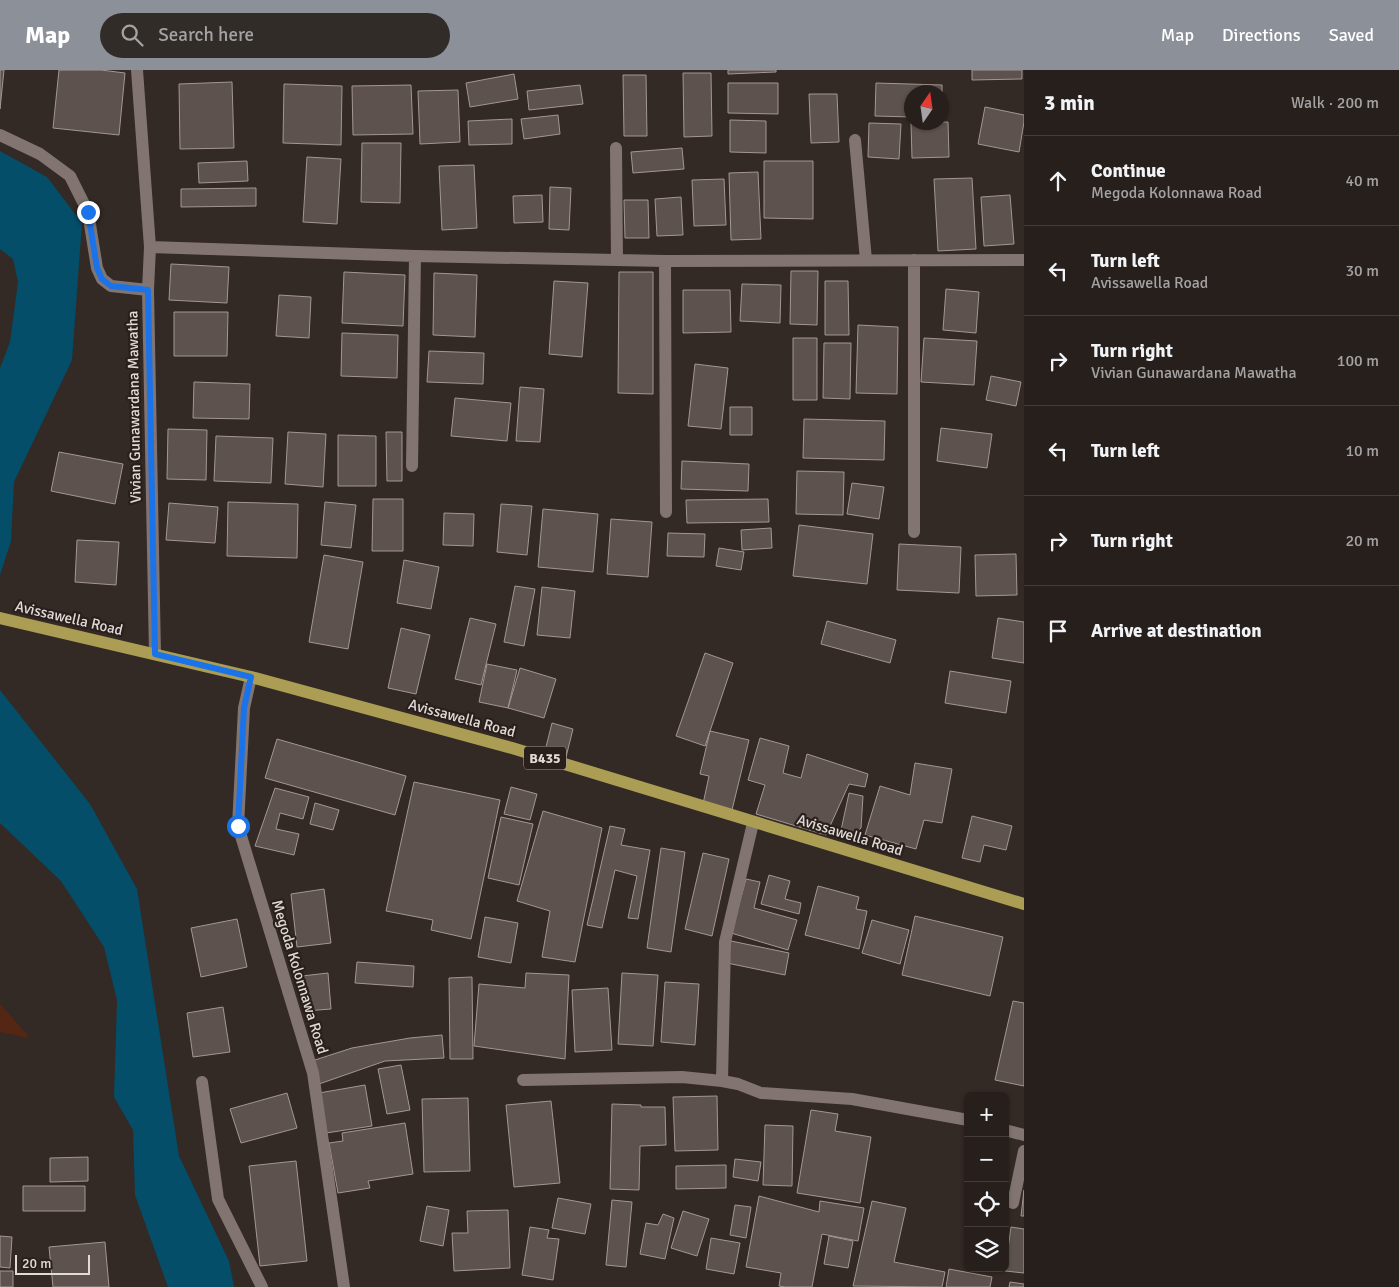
<!DOCTYPE html>
<html lang="en">
<head>
<meta charset="utf-8">
<style>
	body { margin:0; font-family:Signika,sans-serif; background:#322c29; color:#f1f3f6 }
	.controls { position:absolute; right:15px; bottom:15px; display:grid; overflow:hidden; border-radius:8px; box-shadow:0 1px 4px #0004 }
	.controls button { width:45px; height:45px; display:grid; place-items:center; padding:0; border:0; border-bottom:1px solid #423d3b; background:#261f1c; color:#f1f3f6; font:25px sans-serif }
	.compass { position:absolute; left:904px; top:15px; width:45px; height:45px; border-radius:50%; background:#261f1c; box-shadow:0 1px 4px #0004; rotate:13deg }
	.scale { position:absolute; left:15px; bottom:12px; width:75px; box-sizing:border-box; padding-left:5px; border:2px solid #e1dad8; border-top:0; font-size:14px; line-height:18px; white-space:nowrap; color:#e1dad8; -webkit-text-stroke:4px #291f1b; paint-order:stroke }
	.stop { position:absolute; width:15px; height:15px; margin:-11px; border:4px solid #1a73e8; border-radius:50%; background:#fff }
	.stop.end { background:#1a73e8; border-color:#fff; box-shadow:0 1px 5px #0008 }
	.list { margin:0; padding:0; list-style:none }
	h2 { display:flex; justify-content:space-between; align-items:center; height:65px; margin:0; padding:0 20px; font-size:21px }
	h2 small { font-size:16px; font-weight:400; color:#a4a2a3 }
	.list li { display:grid; grid-template-columns:32px 1fr auto; gap:15px; align-items:center; box-sizing:border-box; height:90px; padding:0 20px; border-top:1px solid #423d3b }
	.list b { display:block; font-size:19px; white-space:nowrap }
	.list p { margin:0; font-size:16px; white-space:nowrap; color:#a4a2a3 }
	.list em { font-size:16px; font-style:normal; color:#a4a2a3 }
	.icon { flex:none; width:28px; height:28px; fill:none; stroke:currentColor; stroke-width:2; stroke-linecap:round; stroke-linejoin:round }
	.map { position:relative; flex:none; width:1024px; height:1217px; overflow:hidden }
	header { display:flex; align-items:center; gap:30px; box-sizing:border-box; height:70px; padding:0 25px; background:#8c9099; color:#fff }
	header strong { font-size:24px }
	nav { display:flex; gap:28px; margin-inline-start:auto; font-size:18px }
	.search { width:350px; height:45px; background:#322c29; display:flex; align-items:center; gap:12px; box-sizing:border-box; padding:0 18px; border-radius:28px; color:#a4a2a3; font-size:19px }
	main { display:flex }
	aside { flex:1; background:#261f1c }
	.map>svg:first-child { display:block }
	.green { fill:#562614 }
	.water { fill:#044e6a }
	.building { fill:#5d524e; stroke:#a49792 }
	.lines { fill:none; stroke-linecap:round; stroke-linejoin:round }
	.minor { stroke:#827571; stroke-width:12 }
	.major { stroke:#ab9e54; stroke-width:12 }
	.route { stroke:#1a73e8; stroke-width:6 }
	.labels { text-anchor:middle; stroke-width:4.5; stroke-linejoin:round; paint-order:stroke }
	.shield { fill:#291f1b; stroke:#aaa29f; stroke-width:1 }
	.shield-label { font-size:14px; font-weight:bold; fill:#e1dad8 }
	.street-label { font-size:15px; fill:#e1dad8; stroke:#291f1b }
</style>
</head>
<body>
<header>
<strong>Map</strong>
<div class="search"><svg class="icon" aria-label="search" viewBox="0 0 24 24"><circle cx="10" cy="10" r="6"/><path d="M15 15l6 6"/></svg>Search here</div>
<nav><a>Map</a><a>Directions</a><a>Saved</a></nav>
</header>
<main>
<div class="map">
<svg width="1024" height="1217" viewBox="0 0 1024 1217">
	<rect width="100%" height="100%" fill="#332925"/>
	<path class="green" d="M0,934L30,968L0,962Z"/>
	<path class="water" d="M0,81L47,107L82,153L72,290L14,412L11,471L0,505V298L10,272L18,212L13,189L0,179Z
		M0,620L90,734L137,819L179,1086L229,1191L234,1217H168L135,1125L133,1060L114,1027L117,930L104,877L61,811L0,753Z"/>
	<path class="building" d="M0,0H4L0,39Z
		M59,0H101L125,3L119,65L53,58Z
		M728,0H776V2L728,4Z
		M972,0H1022V9L972,10Z
		M683,3H711L712,66L684,67Z
		M514,4L518,29L470,37L466,13Z
		M623,5H646L647,66H624Z
		M232,12L234,78L180,79L179,14Z
		M728,13H778V44L728,43Z
		M876,13L942,15V38V22H912V47L875,46Z
		M284,14L342,16L341,75L283,73Z
		M411,15L413,64L353,65L352,16Z
		M580,15L583,34L529,40L527,21Z
		M458,20L460,72L420,74L418,21Z
		M809,24H837L839,72L811,73Z
		M985,37L1024,45V52L1019,82L978,74Z
		M558,45L560,64L524,69L521,49Z
		M512,49V74L469,75L468,51Z
		M730,50L766,51V83L730,82Z
		M948,52L949,87L912,88L911,53Z
		M869,53L901,54L899,89L868,87Z
		M362,73H401L400,133L361,132Z
		M682,78L684,99L633,103L631,82Z
		M307,87L341,89L337,154L303,152Z
		M247,91L248,111L199,113L198,93Z
		M764,91H813V149L764,148Z
		M474,95L477,158L442,160L439,96Z
		M758,102L761,169L731,170L729,103Z
		M972,108L976,179L938,181L934,109Z
		M724,109L726,155L694,156L692,110Z
		M550,117L571,118L569,160L549,159Z
		M256,118V136L181,137V119Z
		M542,125L543,152L514,153L513,126Z
		M1010,125L1014,174L984,176L981,127Z
		M681,127L683,165L657,166L655,129Z
		M624,130H648L649,168H625Z
		M171,194L229,197L227,233L169,230Z
		M791,201H818L817,255L790,254Z
		M344,202L405,205L403,256L342,253Z
		M619,202H653V324L618,323Z
		M434,203L477,205L475,267L433,265Z
		M554,211L588,213L582,287L549,284Z
		M825,211H848L849,265H825Z
		M742,214L781,215L780,253L740,251Z
		M946,219L979,222L976,263L943,260Z
		M683,220H730L731,262L683,263Z
		M279,225L311,227L309,268L276,266Z
		M174,242H228L227,286H174Z
		M858,255L898,257L897,324L856,323Z
		M342,263L398,265L397,308L341,306Z
		M793,268H817V330H793Z
		M924,268L977,271L974,315L921,312Z
		M824,273H851L850,329L823,328Z
		M429,281L484,283L483,314L427,312Z
		M695,294L728,298L721,359L688,356Z
		M991,306L1021,312L1016,336L986,330Z
		M194,312L250,314L249,349L193,348Z
		M520,317L544,319L540,372L516,371Z
		M455,328L511,333L507,371L451,366Z
		M730,337H752V365H730Z
		M804,349L885,351L884,390L803,388Z
		M941,358L992,364L987,398L937,391Z
		M168,359L207,360L206,410L167,409Z
		M288,362L326,364L323,417L285,414Z
		M386,362H402V411H387Z
		M338,365L376,366V416H338Z
		M216,366L273,368L271,413L214,411Z
		M59,382L123,394L115,434L51,421Z
		M682,391L749,394L748,421L681,419Z
		M797,401L844,402L843,445L796,444Z
		M852,413L884,417L879,449L847,444Z
		M373,429H403V481H372Z
		M768,429L769,452L687,453L686,430Z
		M228,432L298,434L297,488L227,486Z
		M325,432L356,435L351,478L321,475Z
		M169,433L218,437L215,473L166,470Z
		M501,434L532,436L527,485L497,482Z
		M543,439L598,444L593,502L538,497Z
		M444,443L474,444L473,476L443,475Z
		M611,449L652,452L648,507L607,504Z
		M799,455L873,464L867,514L793,506Z
		M771,458L772,478L742,480L741,460Z
		M668,463L705,464L704,487L667,486Z
		M77,470L119,472L116,515L75,512Z
		M899,474L961,477L959,523L897,520Z
		M719,478L744,482L741,500L716,496Z
		M1016,484L1017,525L976,526L975,485Z
		M324,485L363,492L348,579L309,572Z
		M404,490L439,497L431,539L397,533Z
		M515,516L535,519L524,576L504,572Z
		M542,517L575,521L570,568L537,565Z
		M470,548L496,554L481,615L455,609Z
		M998,548L1024,552V593L992,588Z
		M827,551L896,570L890,593L821,574Z
		M401,558L430,565L416,624L388,618Z
		M705,583L733,593L705,676L676,666Z
		M487,594L517,600L508,638L479,632Z
		M520,598L556,609L544,648L508,638Z
		M950,601L1011,611L1006,643L945,633Z
		M552,653L573,659L565,691L544,685Z
		M710,661L749,670L732,740L703,734L709,706L700,704Z
		M760,668L789,676L783,703L801,708L807,684L868,704L865,717L849,714L826,765L756,744L765,715L748,710Z
		M277,669L406,706L395,745L265,708Z
		M915,693L952,699L942,753L924,750L916,779L865,765L880,716L910,725Z
		M414,712L500,730L471,869L431,860L433,850L386,841Z
		M511,717L537,724L530,750L504,744Z
		M275,718L309,727L303,749L280,743L276,759L299,764L294,785L255,776Z
		M849,723L863,726L861,758L853,767L840,765Z
		M315,733L339,740L333,760L310,754Z
		M543,741L602,758L575,892L542,887L550,841L517,831Z
		M972,746L1012,756L1006,780L984,775L980,792L962,788Z
		M501,747L533,754L519,815L488,808Z
		M610,756L625,759L621,775L650,780L638,849L628,848L637,806L615,800L602,858L587,855Z
		M661,778L685,782L671,882L647,878Z
		M703,783L729,789L712,866L685,859Z
		M769,805L790,811L785,829L801,833L799,844L761,834Z
		M746,809L760,812L754,838L797,850L788,880L731,863Z
		M818,816L859,827L856,839L867,841L859,879L805,865Z
		M324,819L331,873L297,877L291,824Z
		M915,846L1003,867L990,926L902,905Z
		M485,847L518,853L511,893L478,887Z
		M237,849L247,897L201,907L191,858Z
		M872,850L909,860L900,894L862,883Z
		M731,871L789,883L785,905L727,893Z
		M357,892L414,896L413,917L355,913Z
		M328,903L331,939L305,941L302,906Z
		M526,903L569,905L565,989L474,976L479,914L525,918Z
		M622,903L658,905L653,976L618,974Z
		M472,907L473,989H450L449,908Z
		M665,912L699,914L695,975L661,972Z
		M608,918L612,980L575,982L572,920Z
		M1013,931L1024,933V1016L995,1010Z
		M223,937L230,982L193,987L187,943Z
		M442,965L444,988L385,991L319,1014L312,991L352,978L410,968Z
		M401,995L410,1040L387,1044L378,999Z
		M365,1015L372,1056L326,1063L319,1023Z
		M287,1023L297,1058L241,1073L230,1039Z
		M717,1026L718,1080L675,1081L673,1027Z
		M468,1028L470,1101L424,1102L422,1029Z
		M551,1031L560,1113L514,1117L506,1035Z
		M612,1034L641,1035V1037H665L666,1075L640,1076L639,1120L610,1119Z
		M811,1040L838,1044L835,1061L871,1067L860,1133L797,1123Z
		M405,1053L413,1104L368,1111L370,1118L338,1123L329,1073L343,1071L342,1063Z
		M765,1055L793,1056L792,1116L763,1115Z
		M88,1087V1111L50,1112V1088Z
		M735,1089L761,1092L758,1111L733,1107Z
		M296,1091L307,1191L260,1196L249,1096Z
		M726,1095V1118L676,1119V1096Z
		M23,1116H85V1141H23Z
		M1024,1120V1146H1021Z
		M759,1126L819,1142L820,1131L864,1138L858,1171L822,1164L812,1217H785L779,1216L781,1203L746,1197Z
		M558,1128L591,1134L585,1164L552,1158Z
		M612,1130L632,1132L626,1197L606,1195Z
		M872,1131L906,1138L894,1192L945,1202L942,1217L853,1216Z
		M735,1135L751,1137L746,1168L730,1165Z
		M427,1136L449,1140L443,1176L420,1171Z
		M508,1140L510,1198L454,1201L452,1163H468L467,1141Z
		M683,1141L709,1149L697,1186L671,1178Z
		M663,1144L674,1148L665,1189L640,1184L646,1153L658,1155Z
		M530,1157L549,1160L547,1168L559,1169L553,1210L522,1205Z
		M1011,1157L1024,1159V1203L1005,1201Z
		M0,1166L12,1167L10,1198L0,1197Z
		M829,1166L853,1171L848,1198L824,1194Z
		M711,1168L740,1173L734,1204L706,1199Z
		M105,1172L109,1217H53L49,1177Z
		M949,1199L992,1207L990,1217H946Z
		M0,1201H13V1217H0Z
		M1010,1212L1024,1214V1217H1009Z"/>
	<g class="lines">
		<path class="minor" d="M137,0L150,177L148,220L155,584
			M0,65L40,84L70,106L88,142L97,198L102,209L111,216L148,220
			M855,70L866,190
			M616,78L617,190
			M150,177L415,186L665,191L1024,190
			M914,190V462
			M665,191L666,442
			M412,396L415,186
			M251,607L244,638L238,756L313,1003L344,1217
			M523,1010L682,1007L722,1011L725,872L753,753
			M722,1011L738,1014L761,1023L852,1029L968,1050
			M202,1012L218,1129L262,1217
			M1005,1060L1024,1065
			M1013,1133L1024,1081"/>
		<path class="major" d="M0,548L251,607L512,678L1024,834"/>
	</g>
	<g class="lines">
		<path class="route" d="M88,142L97,198L102,209L111,216L148,220L155,584L251,607L244,638L238,756"/>
	</g>
	<g class="labels">
		<rect class="shield" x="524" y="676.5" width="42" height="23" rx="4"/>
		<g class="shield-label">
			<text x="545" y="693">B435</text>
		</g>
		<g class="street-label">
			<text transform="translate(134 337) rotate(-91)" y="5">Vivian Gunawardana Mawatha</text>
			<text transform="translate(69 548) rotate(13)" y="5">Avissawella Road</text>
			<text transform="translate(462 648) rotate(15)" y="5">Avissawella Road</text>
			<text transform="translate(850 765) rotate(17)" y="5">Avissawella Road</text>
			<text transform="translate(300 907) rotate(73)" y="5">Megoda Kolonnawa Road</text>
		</g>
	</g>
</svg>
<div class="controls">
<button>+</button>
<button>−</button>
<button><svg class="icon" aria-label="locate" viewBox="0 0 24 24"><circle cx="12" cy="12" r="6"/><path d="M12 2v4M12 18v4M2 12h4M18 12h4"/></svg></button>
<button><svg class="icon" aria-label="layers" viewBox="0 0 24 24"><path d="M12 4l9 5-9 5-9-5zM3 14l9 5 9-5"/></svg></button>
</div>
<svg class="compass" viewBox="-18 -18 36 36"><path d="M0-13l5 13h-10z" fill="#e53935"/><path d="M0 13l5-13h-10z" fill="#a4a2a3"/></svg>
<div class="scale">20 m</div>
<div class="stop" style="left:238px;top:756px"></div>
<div class="stop end" style="left:88px;top:142px"></div>
</div>
<aside>
<h2>3 min<small>Walk · 200 m</small></h2>
<ul class="list">
<li><svg class="icon" aria-label="ahead" viewBox="0 0 24 24"><path d="M12 20V5M6 11l6-6 6 6"/></svg><div><b>Continue</b><p>Megoda Kolonnawa Road</p></div><em>40 m</em></li>
<li><svg class="icon" aria-label="left" viewBox="0 0 24 24"><path d="M17 20v-9H6M10 6l-5 5 5 5"/></svg><div><b>Turn left</b><p>Avissawella Road</p></div><em>30 m</em></li>
<li><svg class="icon" aria-label="right" viewBox="0 0 24 24"><path d="M7 20v-9h11M14 6l5 5-5 5"/></svg><div><b>Turn right</b><p>Vivian Gunawardana Mawatha</p></div><em>100 m</em></li>
<li><svg class="icon" aria-label="left" viewBox="0 0 24 24"><path d="M17 20v-9H6M10 6l-5 5 5 5"/></svg><div><b>Turn left</b></div><em>10 m</em></li>
<li><svg class="icon" aria-label="right" viewBox="0 0 24 24"><path d="M7 20v-9h11M14 6l5 5-5 5"/></svg><div><b>Turn right</b></div><em>20 m</em></li>
<li><svg class="icon" aria-label="arrive" viewBox="0 0 24 24"><path d="M6 21V4h12l-3 4 3 4H6"/></svg><div><b>Arrive at destination</b></div></li>
</ul>
</aside>
</main>
</body>
</html>
